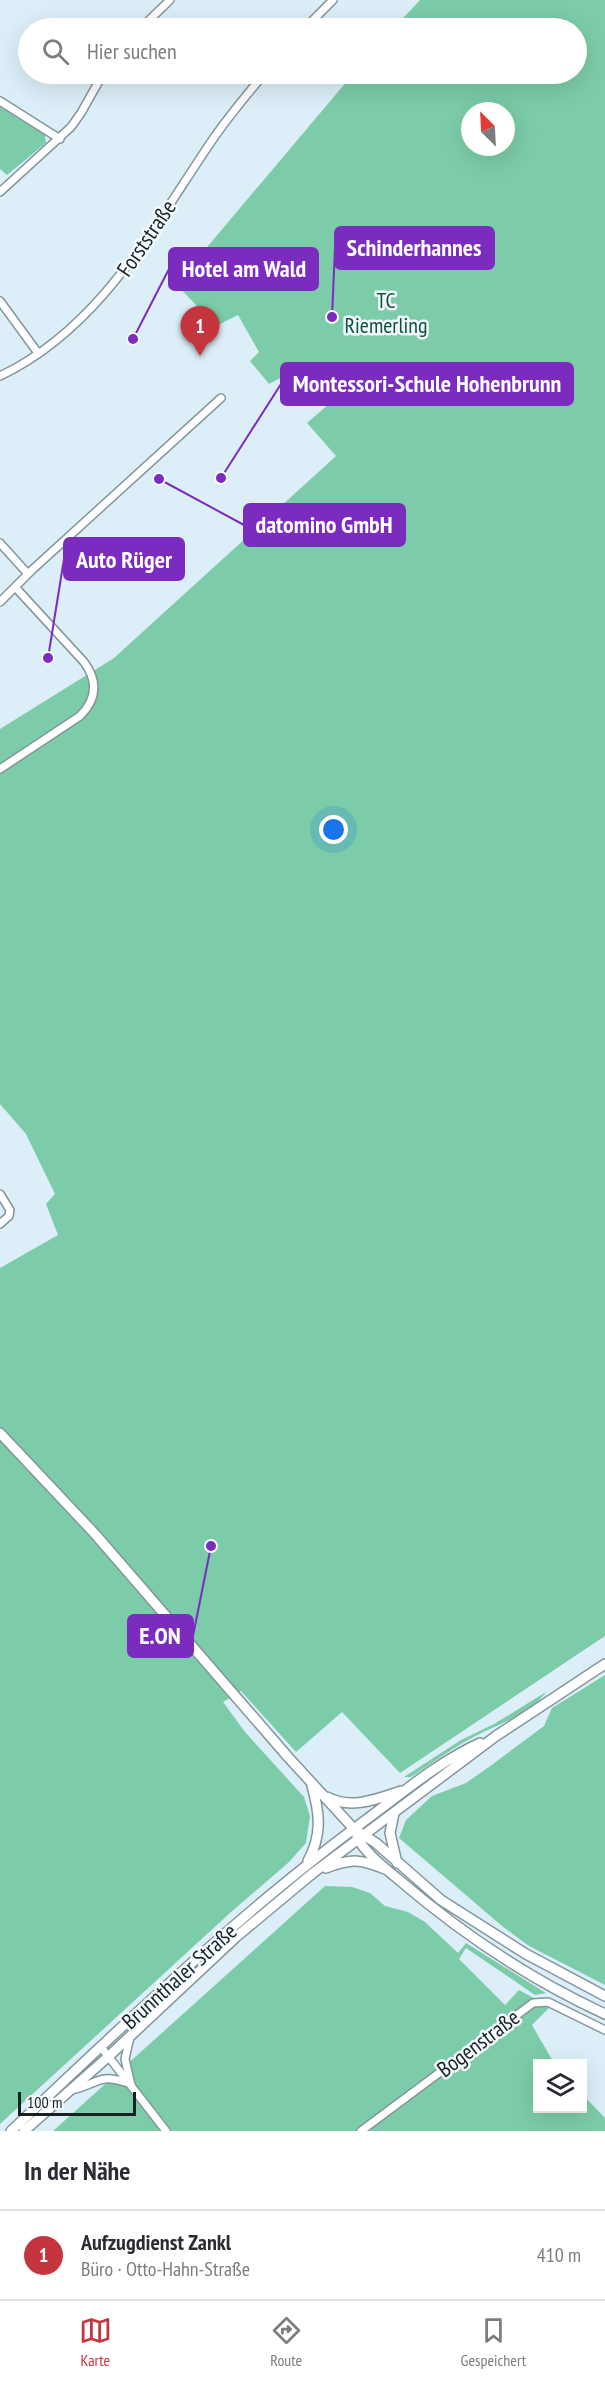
<!DOCTYPE html>
<html lang="de">
<head>
<meta charset="utf-8">
<style>
	body { margin:0; font-family:"PT Sans Narrow",sans-serif; background:#f7f7f7; color:#2b2b33 }
	.controls { position:absolute; right:18px; bottom:18px; display:grid; overflow:hidden; border-radius:0px; box-shadow:0 6px 24px #0002 }
	.controls button { width:54px; height:54px; display:grid; place-items:center; padding:0; border:0; border-bottom:2px solid #e1e1e2; background:#fff; color:#2b2b33; font:30px sans-serif }
	.compass { position:absolute; left:461px; top:102px; width:54px; height:54px; border-radius:50%; background:#fff; box-shadow:0 6px 24px #0002; rotate:336deg }
	.scale { position:absolute; left:18px; bottom:15px; width:118px; box-sizing:border-box; padding-left:6px; border:3px solid #192023; border-top:0; font-size:16px; line-height:21px; white-space:nowrap; color:#192023; -webkit-text-stroke:4px #f3fafe; paint-order:stroke }
	.you { position:absolute; left:334px; top:830px; width:21px; height:21px; margin:-15px; border:4px solid #fff; border-radius:50%; background:#1a73e8; box-shadow:0 0 0 9px #1a73e833 }
	.badge { display:grid; place-items:center; width:39px; height:39px; border-radius:50%; background:#c4353d; color:#fff; font-size:20px; font-weight:700 }
	.pin { position:absolute; translate:-50% -50px; filter:drop-shadow(0 2px 3px #0008) }
	.pin::after { content:''; position:absolute; top:32px; width:21px; height:18px; background:inherit; clip-path:polygon(0 0,100% 0,50% 100%) }
	.list { margin:0; padding:0; list-style:none }
	h2 { display:flex; justify-content:space-between; align-items:center; height:78px; margin:0; padding:0 24px; font-size:26px }
	h2 small { font-size:20px; font-weight:400; color:#7c7c81 }
	.list li { display:grid; grid-template-columns:39px 1fr auto; gap:18px; align-items:center; box-sizing:border-box; height:90px; padding:0 24px; border-top:2px solid #e1e1e2 }
	.list b { display:block; font-size:22px; white-space:nowrap }
	.list p { margin:0; font-size:20px; white-space:nowrap; color:#7c7c81 }
	.list em { font-size:20px; font-style:normal; color:#7c7c81 }
	.icon { flex:none; width:33px; height:33px; fill:none; stroke:currentColor; stroke-width:2; stroke-linecap:round; stroke-linejoin:round }
	.map { position:relative; flex:none; width:605px; height:2131px; overflow:hidden }
	.search { position:absolute; background:#fff; box-shadow:0 6px 24px #0002; left:18px; right:18px; top:18px; height:66px; display:flex; align-items:center; gap:15px; box-sizing:border-box; padding:0 21px; border-radius:33px; color:#7c7c81; font-size:22px }
	.sheet { height:168px; background:#fff }
	nav { display:flex; justify-content:space-around; align-items:center; box-sizing:border-box; height:84px; border-top:2px solid #e1e1e2; background:#fff; font-size:16px; color:#7c7c81 }
	nav a { display:grid; justify-items:center; gap:3px }
	nav .on { color:#c4353d }
	.map>svg:first-child { display:block }
	.green { fill:#7ccca9; fill-rule:evenodd }
	.lines { fill:none; stroke-linecap:round; stroke-linejoin:round }
	.minor-casing { stroke:#84959d; stroke-width:10 }
	.secondary-casing { stroke:#84959d; stroke-width:12 }
	.minor { stroke:#fff; stroke-width:7 }
	.secondary { stroke:#fff; stroke-width:9 }
	.labels { text-anchor:middle; stroke-width:5; stroke-linejoin:round; paint-order:stroke }
	.street-label { font-size:22px; fill:#192023; stroke:#f3fafe }
	.park-label { font-size:22px; fill:#0f513a; stroke:#f3fafe }
	.leader { fill:none; stroke:#7b2cbf; stroke-width:2 }
	.callout-dot { fill:#7b2cbf; stroke:#f3fafe; stroke-width:2 }
	.callout { fill:#7b2cbf; stroke:#7b2cbf; stroke-width:2 }
	.callout-label { font-size:24px; text-anchor:middle; font-weight:bold; fill:#fff }
</style>
</head>
<body>
<div class="map">
<svg width="605" height="2131" viewBox="0 0 605 2131">
	<rect width="100%" height="100%" fill="#dceff8"/>
	<path class="green" d="M420,0H605V1636L400,1773L342,1712L296,1752L241,1691L223,1702L245,1732L304,1797L310,1816L306,1843L288,1863L231,1912L0,2124V1268L58,1235L46,1204L55,1194L26,1134L0,1104V729L114,658L336,456L307,423L337,397L309,363L269,384L250,361L259,352L238,315L216,326L176,284L353,74H576V28H394ZM470,111H506V147H470Z
		M0,107L45,135L46,143L7,175L0,169Z
		M605,1675V1985L529,1946L502,1926L399,1838L406,1820L432,1796L466,1783L493,1764L544,1726L552,1708Z
		M546,1692C530,1715 493,1726 470,1739C449,1750 430,1765 411,1777H404L461,1740L494,1724Z
		M325,1886L352,1887L370,1893L385,1906L408,1912L425,1922L458,1953L466,1943L546,1993L535,1995L466,1948L459,1959L505,2005L519,1990L550,2007L532,2025L554,2063L538,2064V2108H582L583,2095L605,2118V2131H53Z"/>
	<g class="lines">
		<g class="minor-casing">
			<path id="minor" d="M141,28L170,0
				M305,28L333,0
				M0,101L60,139
				M0,192L71,127L81,113L103,74
				M0,301L38,353
				M0,376C99,329 152,229 211,142C227,118 246,96 264,74
				M0,543L28,574
				M0,602L32,570L221,398
				M0,769L80,716C97,699 98,681 84,662L16,588
				M0,1194L10,1210L9,1216L0,1224
				M130,2037L125,2059L130,2081
				M101,2047L166,2131
				M71,2090C101,2084 95,2072 131,2084
				M361,2131L533,2003L548,2002L605,2030"/>
		</g>
		<g class="secondary-casing">
			<path id="secondary" d="M0,1433L95,1534L288,1757L354,1829L376,1843L441,1900L526,1954L605,1996
				M327,1797C351,1810 377,1799 401,1791
				M394,1813L390,1833L397,1863
				M357,1837C365,1853 385,1868 398,1879C461,1933 529,1979 605,2014
				M308,1861C322,1835 320,1814 312,1786
				M326,1868C351,1858 360,1859 385,1869
				M11,2131C125,2024 237,1915 363,1822C400,1795 438,1762 480,1743
				M24,2131L109,2056L236,1937L313,1873L496,1736L605,1664"/>
		</g>
		<use href="#minor" class="minor"/>
		<use href="#secondary" class="secondary"/>
	</g>
	<g class="labels">
		<g class="street-label">
			<text transform="translate(146 238) rotate(-56)" y="8">Forststraße</text>
			<text transform="translate(179 1976) rotate(-42)" y="8">Brunnthaler Straße</text>
			<text transform="translate(478 2043) rotate(-37)" y="8">Bogenstraße</text>
		</g>
		<g class="park-label">
			<text x="386" y="308">TC<tspan x="386" dy="25">Riemerling</tspan></text>
		</g>
	</g>
	<path class="leader" d="M332 317L335 248M133 339L169 269M221 478L281 384M159 479L244 525M48 658L64 559M211 1546L193 1636"/>
	<g class="callout-dot">
		<circle cx="332" cy="317" r="6"/>
		<circle cx="133" cy="339" r="6"/>
		<circle cx="221" cy="478" r="6"/>
		<circle cx="159" cy="479" r="6"/>
		<circle cx="48" cy="658" r="6"/>
		<circle cx="211" cy="1546" r="6"/>
	</g>
	<g class="callout">
		<rect x="335" y="227" width="159" height="42" rx="6"/>
		<rect x="169" y="248" width="149" height="42" rx="6"/>
		<rect x="281" y="363" width="292" height="42" rx="6"/>
		<rect x="244" y="504" width="161" height="42" rx="6"/>
		<rect x="64" y="538" width="120" height="42" rx="6"/>
		<rect x="128" y="1615" width="65" height="42" rx="6"/>
	</g>
	<g class="callout-label">
		<text x="414" y="256">Schinderhannes</text>
		<text x="244" y="277">Hotel am Wald</text>
		<text x="427" y="392">Montessori-Schule Hohenbrunn</text>
		<text x="324" y="533">datomino GmbH</text>
		<text x="124" y="568">Auto Rüger</text>
		<text x="160" y="1644">E.ON</text>
	</g>
</svg>
<div class="controls">
<button><svg class="icon" aria-label="layers" viewBox="0 0 24 24"><path d="M12 4l9 5-9 5-9-5zM3 14l9 5 9-5"/></svg></button>
</div>
<svg class="compass" viewBox="-18 -18 36 36"><path d="M0-13l5 13h-10z" fill="#e53935"/><path d="M0 13l5-13h-10z" fill="#7c7c81"/></svg>
<div class="scale">100 m</div>
<div class="you"></div>
<div class="pin badge" style="left:200px;top:356px">1</div>
<div class="search"><svg class="icon" aria-label="search" viewBox="0 0 24 24"><circle cx="10" cy="10" r="6"/><path d="M15 15l6 6"/></svg>Hier suchen</div>
</div>
<section class="sheet">
<h2>In der Nähe<small></small></h2>
<ul class="list">
<li><span class="badge">1</span><div><b>Aufzugdienst Zankl</b><p>Büro · Otto-Hahn-Straße</p></div><em>410 m</em></li>
</ul>
</section>
<nav>
<a class="on"><svg class="icon" aria-label="map" viewBox="0 0 24 24"><path d="M3 6l6-2 6 2 6-2v14l-6 2-6-2-6 2zM9 4v14M15 6v14"/></svg>Karte</a>
<a><svg class="icon" aria-label="directions" viewBox="0 0 24 24"><path d="M12 3l9 9-9 9-9-9zM9 14v-3h6M13 9l2 2-2 2"/></svg>Route</a>
<a><svg class="icon" aria-label="saved" viewBox="0 0 24 24"><path d="M7 4h10v16l-5-4-5 4z"/></svg>Gespeichert</a>
</nav>
</body>
</html>
